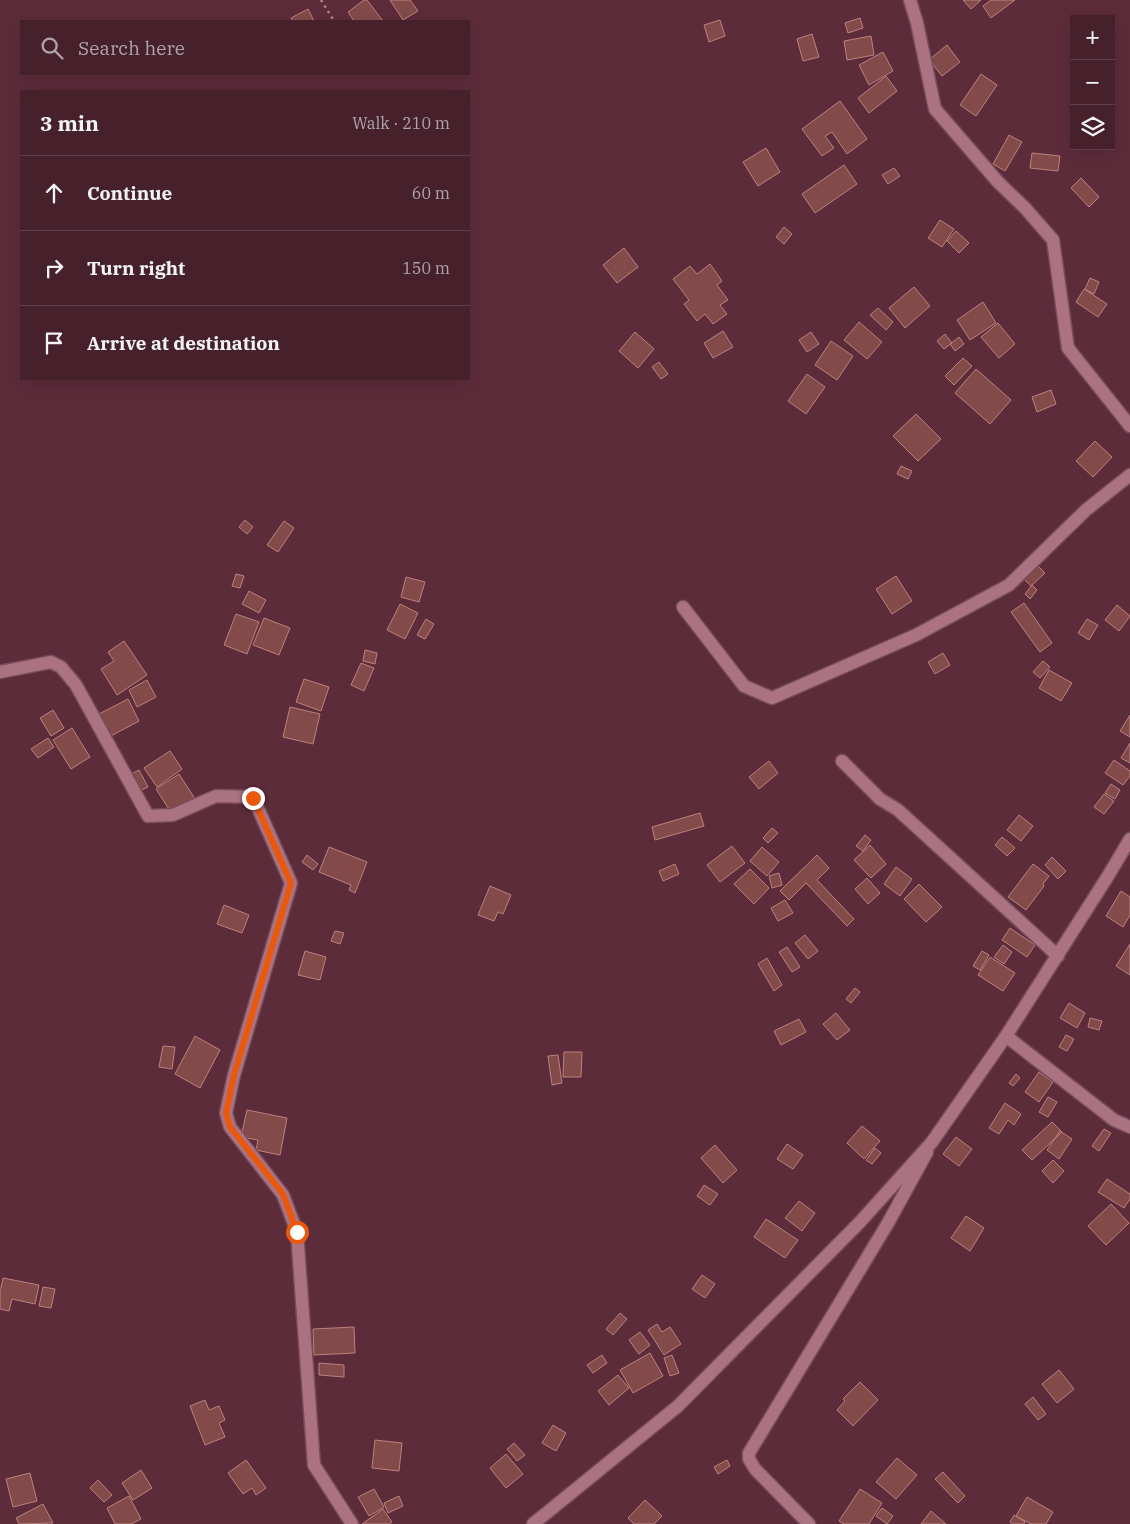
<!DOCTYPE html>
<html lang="en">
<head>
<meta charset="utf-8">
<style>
	body { margin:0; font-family:"IBM Plex Serif",serif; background:#4d2934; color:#f1f3f6 }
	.controls { position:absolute; right:15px; top:15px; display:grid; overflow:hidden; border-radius:0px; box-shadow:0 5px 20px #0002 }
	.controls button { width:45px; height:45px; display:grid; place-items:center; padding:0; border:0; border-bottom:1px solid #5e3e48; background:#46212c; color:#f1f3f6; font:25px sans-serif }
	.stop { position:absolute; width:15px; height:15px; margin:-11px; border:4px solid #ea580c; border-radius:50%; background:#fff }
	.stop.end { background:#ea580c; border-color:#fff; box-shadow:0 1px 5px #0008 }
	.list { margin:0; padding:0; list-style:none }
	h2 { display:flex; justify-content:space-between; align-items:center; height:65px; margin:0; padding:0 20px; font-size:21px }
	h2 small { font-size:16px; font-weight:400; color:#b0a3a9 }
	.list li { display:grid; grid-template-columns:32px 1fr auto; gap:15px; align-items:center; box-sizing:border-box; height:75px; padding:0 20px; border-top:1px solid #5e3e48 }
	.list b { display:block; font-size:19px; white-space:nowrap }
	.list em { font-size:16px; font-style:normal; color:#b0a3a9 }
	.icon { flex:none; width:28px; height:28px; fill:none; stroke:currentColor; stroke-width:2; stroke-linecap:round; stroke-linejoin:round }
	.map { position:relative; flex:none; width:1130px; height:1524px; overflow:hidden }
	.search { position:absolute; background:#46212c; box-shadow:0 5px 20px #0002; left:20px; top:20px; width:450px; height:55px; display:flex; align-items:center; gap:12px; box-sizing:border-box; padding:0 18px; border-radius:0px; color:#b0a3a9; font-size:19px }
	.panel { position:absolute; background:#46212c; box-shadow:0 5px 20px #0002; left:20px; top:90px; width:450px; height:290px; border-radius:0px }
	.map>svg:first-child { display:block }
	.building { fill:#824b4a; stroke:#bc817e }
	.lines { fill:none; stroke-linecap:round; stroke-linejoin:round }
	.street-casing { stroke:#774c5a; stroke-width:15 }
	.secondary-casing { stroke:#774c5a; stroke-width:15 }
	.path { stroke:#ae8691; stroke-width:2.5; stroke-dasharray:2.5 4; stroke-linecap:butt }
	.street { stroke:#ab7382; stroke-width:12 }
	.secondary { stroke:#ab7382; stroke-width:12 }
	.route { stroke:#ea580c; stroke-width:6 }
</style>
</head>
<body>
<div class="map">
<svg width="1130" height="1524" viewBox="0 0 1130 1524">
	<rect width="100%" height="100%" fill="#5d2c3b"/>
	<path class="building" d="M364,0H367L383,21H354L348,12Z
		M390,0H410L418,11L403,20Z
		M963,0H981L971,9Z
		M991,0H1015L991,18L983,6Z
		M308,9L314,21H293L291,18Z
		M860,18L863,28L848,33L845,23Z
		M720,20L725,36L709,42L704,25Z
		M812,34L819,57L803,61L797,39Z
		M871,36L874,55L847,60L844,41Z
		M947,45L960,62L942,76L929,60Z
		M883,52L893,71L869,85L859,65Z
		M981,74L997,85L976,116L960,105Z
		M886,76L897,91L869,113L858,98Z
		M840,101L867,139L847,154L832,132L825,136L834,148L822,156L802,129Z
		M1009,135L1022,142L1005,171L993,164Z
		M766,148L780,172L758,186L743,162Z
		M1032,153L1060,156L1058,171L1030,168Z
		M844,165L857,184L815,213L802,194Z
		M894,168L900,176L888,184L882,175Z
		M1081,178L1099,197L1089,207L1071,188Z
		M940,220L954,229L942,247L928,238Z
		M784,227L792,234L784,244L776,237Z
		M956,231L969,243L959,253L947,241Z
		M624,248L638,267L617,283L603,265Z
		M710,264L722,281L717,285L728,300L720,305L727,314L713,324L705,314L697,321L684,304L689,300L673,279L690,266L697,274Z
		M1090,278L1099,282L1094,294L1085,289Z
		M914,287L930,306L905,328L889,308Z
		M1084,289L1107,304L1098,317L1076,302Z
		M983,302L996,323L970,340L957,320Z
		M878,308L893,322L886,330L870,315Z
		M859,322L882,342L867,359L844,340Z
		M998,323L1015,344L999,358L981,337Z
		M723,331L733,347L713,358L704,343Z
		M635,332L654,349L638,368L619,351Z
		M811,332L819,344L807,352L799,340Z
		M945,334L952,343L944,349L937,341Z
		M959,337L964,344L955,351L950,344Z
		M831,341L853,356L837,380L815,365Z
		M963,358L972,366L954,385L945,376Z
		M659,362L668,374L661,379L652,367Z
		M976,369L1011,400L990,424L955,393Z
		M807,374L825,387L806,414L788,401Z
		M1051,390L1056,404L1037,412L1032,397Z
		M916,414L941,439L918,461L893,436Z
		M1095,441L1112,457L1093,477L1076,461Z
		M901,466L912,471L908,479L897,474Z
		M245,520L253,527L247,534L239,527Z
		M284,521L294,528L278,552L267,545Z
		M1037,565L1045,573L1031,586L1023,578Z
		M236,574L244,576L240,588L232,586Z
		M896,576L912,601L892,614L876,589Z
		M406,577L425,582L419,602L401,597Z
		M1032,585L1037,590L1030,599L1025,594Z
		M249,591L266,600L259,613L242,604Z
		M1024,603L1052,643L1040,652L1011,612Z
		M400,604L418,613L405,639L387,630Z
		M1117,605L1130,616L1119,631L1105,620Z
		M236,614L259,622L247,654L224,645Z
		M264,618L290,628L279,655L253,645Z
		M426,619L434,624L425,639L417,635Z
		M1087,619L1098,625L1089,640L1078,633Z
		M124,641L147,675L117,695L101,669L114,661L108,652Z
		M365,650L377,653L375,664L363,661Z
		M943,653L950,665L935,674L928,662Z
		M1043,661L1050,667L1040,678L1033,672Z
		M361,663L374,668L364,691L351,685Z
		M1049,670L1072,683L1061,701L1039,688Z
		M304,679L329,687L321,711L296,702Z
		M147,680L156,697L137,707L129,690Z
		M128,699L139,721L109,737L97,715Z
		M290,707L320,714L313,744L283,737Z
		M53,710L64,728L51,736L40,718Z
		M1130,715V737L1120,731Z
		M72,728L90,757L71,769L53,740Z
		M48,738L54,747L38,758L31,749Z
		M1130,743V763L1121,758Z
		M170,751L182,769L157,787L144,768Z
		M1114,760L1130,771V776L1123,785L1105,773Z
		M769,761L778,773L759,789L749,777Z
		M139,770L148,787L135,793L127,776Z
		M179,774L195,799L172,814L156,789Z
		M1111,784L1120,790L1115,799L1105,793Z
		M1104,794L1114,801L1104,814L1094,807Z
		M700,813L704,826L655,840L652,827Z
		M1019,815L1033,826L1021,841L1007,830Z
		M772,828L778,833L768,843L763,838Z
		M865,835L871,840L863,851L856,846Z
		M1002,837L1015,848L1007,856L995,845Z
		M870,845L886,864L871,878L854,860Z
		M732,846L745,863L720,882L707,865Z
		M329,847L367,862L355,893L349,890L351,885L319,872Z
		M762,847L779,862L767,876L750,861Z
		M307,855L318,864L313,870L302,862Z
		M817,855L829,868L817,880L854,919L847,926L806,883L789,900L780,891Z
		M1052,857L1066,871L1058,879L1045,865Z
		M675,864L679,874L663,881L659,871Z
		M1033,864L1049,876L1043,884L1044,886L1026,910L1008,897Z
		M896,867L912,879L900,896L884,884Z
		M750,869L769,888L754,904L734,884Z
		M779,873L782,885L772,888L769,876Z
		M867,878L880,893L868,904L855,889Z
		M919,884L942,907L926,922L904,899Z
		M490,886L511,895L503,914L498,912L494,921L478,915Z
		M1121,891L1130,897V915L1123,927L1106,916Z
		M785,900L793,913L778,921L771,908Z
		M224,905L249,915L242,933L217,924Z
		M1010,928L1035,945L1027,957L1002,940Z
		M335,931L344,933L340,944L331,941Z
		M805,935L818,951L808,959L795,943Z
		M1130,944V975L1116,966Z
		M1003,945L1012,952L1004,964L994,957Z
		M787,947L800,967L792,972L779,952Z
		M305,951L326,957L320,980L298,975Z
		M982,951L989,955L980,970L973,966Z
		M990,957L1015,973L1003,991L978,975Z
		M767,958L782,985L774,991L758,964Z
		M855,988L860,992L851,1003L846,999Z
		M1069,1003L1085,1013L1077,1028L1060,1018Z
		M836,1013L850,1030L837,1040L823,1024Z
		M1090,1018L1102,1021L1099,1030L1088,1027Z
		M799,1019L806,1032L781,1045L774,1031Z
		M1066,1035L1074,1039L1067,1051L1059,1047Z
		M195,1036L220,1050L200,1088L175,1074Z
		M163,1046L175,1047L172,1069L159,1067Z
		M564,1052H582L581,1077H563Z
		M558,1055L562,1083L552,1085L548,1056Z
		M1039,1072L1053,1082L1039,1102L1025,1092Z
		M1016,1074L1020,1078L1013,1086L1009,1083Z
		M1048,1097L1057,1102L1048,1117L1039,1112Z
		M1005,1103L1021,1114L1014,1125L1008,1120L999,1134L989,1128Z
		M247,1110L287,1118L280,1155L256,1150L258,1140L241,1137Z
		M1052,1122L1062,1132L1032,1160L1022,1150Z
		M862,1126L880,1141L864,1159L847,1143Z
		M1104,1129L1111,1133L1099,1151L1092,1146Z
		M1060,1131L1072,1139L1059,1159L1047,1150Z
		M956,1137L972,1149L959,1166L943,1154Z
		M787,1144L803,1155L793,1169L777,1159Z
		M715,1145L737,1170L723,1183L701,1158Z
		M875,1148L881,1153L872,1164L866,1160Z
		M1053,1160L1064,1171L1053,1183L1042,1171Z
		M1107,1179L1130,1194V1199L1124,1208L1098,1192Z
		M704,1185L718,1194L710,1205L697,1196Z
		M799,1201L815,1213L802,1231L785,1218Z
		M1111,1204L1129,1223L1106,1245L1088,1226Z
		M966,1216L984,1228L970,1251L951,1238Z
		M766,1219L798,1240L785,1258L754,1237Z
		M702,1275L715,1284L705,1298L692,1289Z
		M3,1278L39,1285L35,1304L12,1299L9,1311L0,1309V1288H1Z
		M43,1287L55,1289L51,1308L39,1306Z
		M620,1313L627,1319L613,1335L606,1329Z
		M657,1324L662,1332L670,1327L681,1344L664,1355L648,1330Z
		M354,1327L355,1353L314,1355L313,1329Z
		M640,1332L650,1345L639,1354L629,1340Z
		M650,1353L663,1376L633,1393L620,1370Z
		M602,1355L607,1363L593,1373L587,1365Z
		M672,1355L679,1373L670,1376L664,1358Z
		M319,1363L344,1365V1377L319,1375Z
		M1059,1370L1074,1389L1057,1403L1042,1384Z
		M618,1375L629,1388L609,1405L598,1391Z
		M860,1382L878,1400L853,1426L837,1410L845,1401L843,1399Z
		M1033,1397L1046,1414L1038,1420L1025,1404Z
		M205,1400L209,1410L219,1406L225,1420L219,1423L225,1437L205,1445L190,1406Z
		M553,1425L566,1433L556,1451L542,1443Z
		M375,1440L402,1443L399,1471L372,1468Z
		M514,1443L525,1455L517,1461L507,1449Z
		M506,1454L523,1474L506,1488L490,1468Z
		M897,1458L917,1475L896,1499L876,1482Z
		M246,1460L266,1488L256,1495L252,1488L243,1494L228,1473Z
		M727,1460L730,1466L718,1474L714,1467Z
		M141,1470L152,1488L133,1500L122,1483Z
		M943,1472L965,1496L958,1503L935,1479Z
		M30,1473L37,1501L13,1507L6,1479Z
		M98,1480L112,1495L104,1502L90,1488Z
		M374,1489L384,1507L369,1516L358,1497Z
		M860,1489L882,1503L869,1524H844L839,1521Z
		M129,1496L141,1519L131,1524H115L107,1508Z
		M399,1496L403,1506L388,1513L384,1503Z
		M1027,1497L1053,1512L1046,1524H1031L1016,1516Z
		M645,1500L662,1516L654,1524H634L628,1518Z
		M43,1504L53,1523L19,1524L16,1518Z
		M882,1508L893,1516L887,1524L876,1516Z
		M383,1509L392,1522L389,1524H362Z
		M931,1511L946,1524H921Z
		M1014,1515L1025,1522L1024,1524H1013L1010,1522Z"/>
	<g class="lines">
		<g class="street-casing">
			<path id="street" d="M910,0L917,23L935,109L998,182L1025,208L1053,240L1068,348L1130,426
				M683,607L744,686L772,698L916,635L1009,585L1086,510L1130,475
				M0,672L51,662L61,667L76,685L148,816L173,815L216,796L253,797L291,883L234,1075L226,1113L230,1127L283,1195L297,1232L314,1465L352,1524
				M842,761L880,799L898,810L1058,956
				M1006,1036L1114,1120L1130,1127
				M809,1524L755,1469L749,1459V1453L888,1223L927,1152"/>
		</g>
		<g class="secondary-casing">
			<path id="secondary" d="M533,1524L678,1406L860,1222L932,1142L1006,1036L1108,876L1130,839"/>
		</g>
		<path class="path" d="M321,0L334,21"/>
		<use href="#street" class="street"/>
		<use href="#secondary" class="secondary"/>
	</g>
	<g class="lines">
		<path class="route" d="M253,798L291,883L234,1075L226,1113L230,1127L283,1194L297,1232"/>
	</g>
</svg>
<div class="controls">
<button>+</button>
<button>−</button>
<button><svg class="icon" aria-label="layers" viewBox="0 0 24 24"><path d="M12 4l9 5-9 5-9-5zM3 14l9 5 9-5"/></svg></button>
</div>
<div class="stop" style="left:297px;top:1232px"></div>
<div class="stop end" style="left:253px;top:798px"></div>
<div class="search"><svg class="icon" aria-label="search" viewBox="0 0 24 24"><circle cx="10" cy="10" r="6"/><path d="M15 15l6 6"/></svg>Search here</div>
<section class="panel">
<h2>3 min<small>Walk · 210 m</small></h2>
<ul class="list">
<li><svg class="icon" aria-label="ahead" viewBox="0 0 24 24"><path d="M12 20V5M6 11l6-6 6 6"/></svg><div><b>Continue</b></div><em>60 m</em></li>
<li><svg class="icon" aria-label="right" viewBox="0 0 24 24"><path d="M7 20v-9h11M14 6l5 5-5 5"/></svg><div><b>Turn right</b></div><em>150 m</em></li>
<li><svg class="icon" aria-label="arrive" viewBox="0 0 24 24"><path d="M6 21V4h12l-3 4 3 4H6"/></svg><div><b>Arrive at destination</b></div></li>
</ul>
</section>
</div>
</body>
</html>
